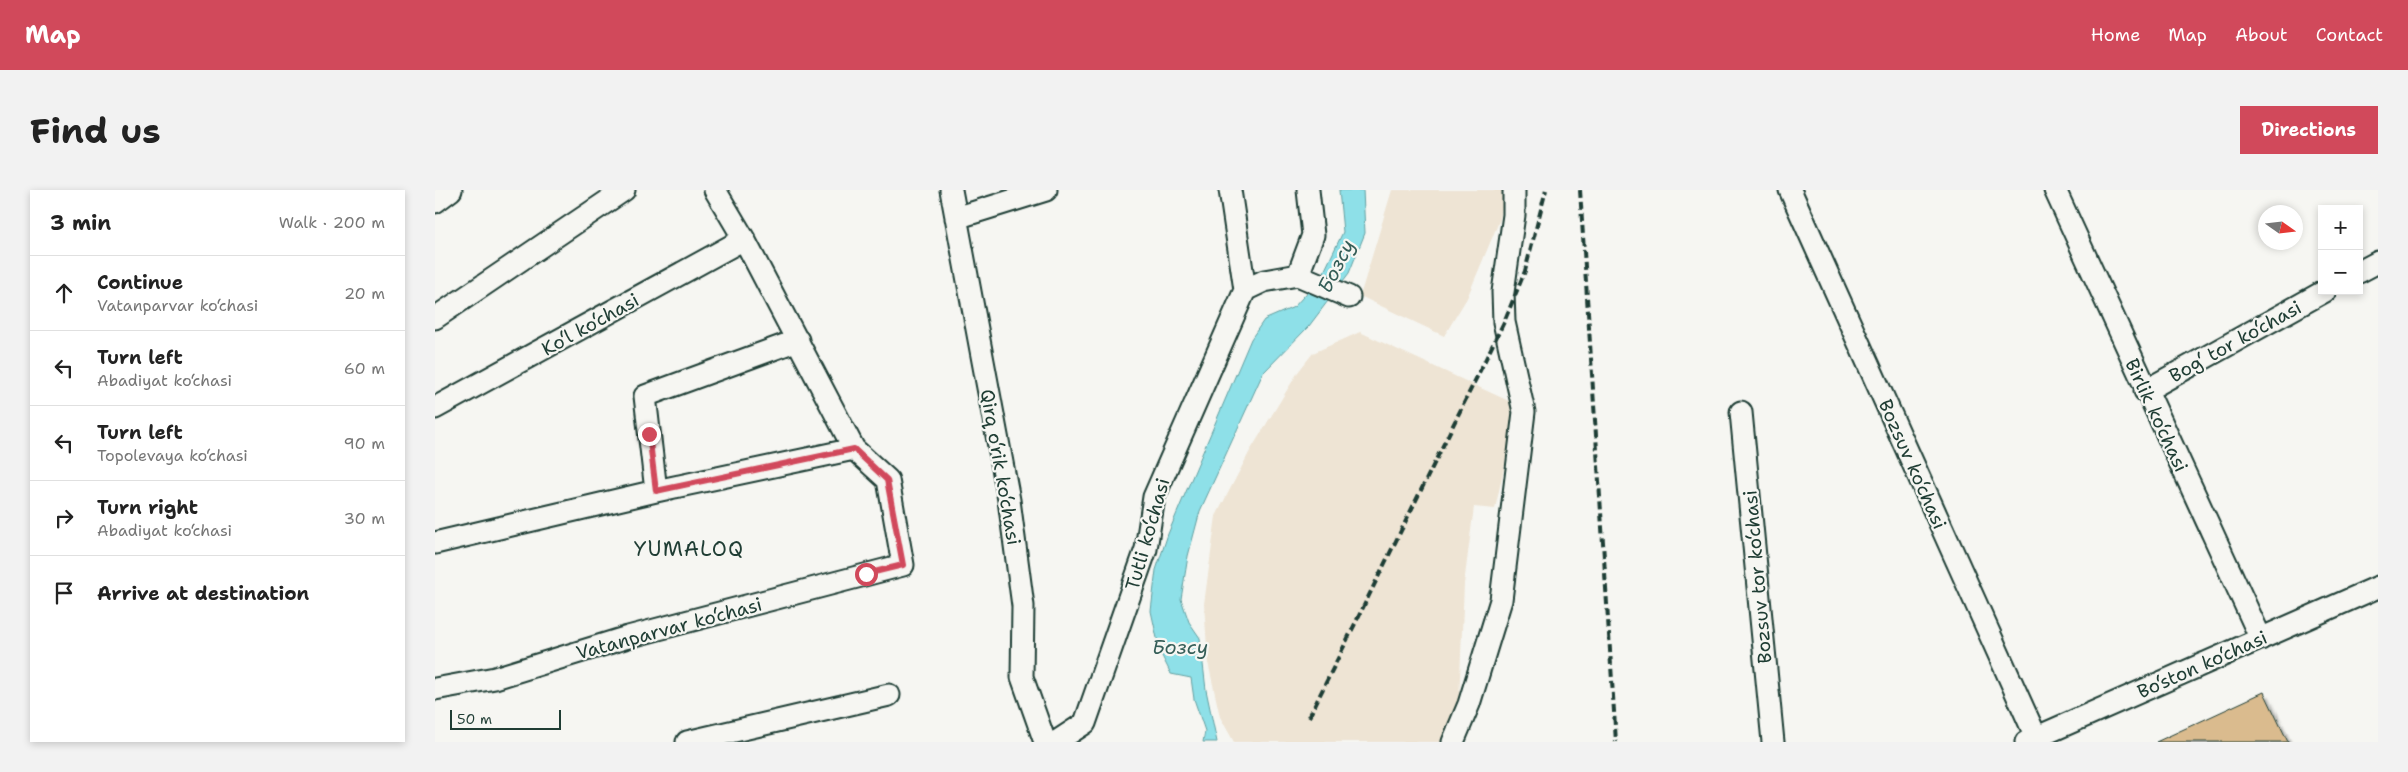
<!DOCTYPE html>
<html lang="en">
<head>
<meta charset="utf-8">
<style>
	body { margin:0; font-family:"Shantell Sans",sans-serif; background:#f2f2f2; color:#222 }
	.controls { position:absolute; right:15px; top:15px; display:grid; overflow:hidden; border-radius:0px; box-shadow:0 2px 8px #0003 }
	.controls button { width:45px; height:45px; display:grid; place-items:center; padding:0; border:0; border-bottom:1px solid #e0e0e0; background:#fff; color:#222; font:25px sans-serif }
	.compass { position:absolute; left:1823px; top:15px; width:45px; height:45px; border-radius:50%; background:#fff; box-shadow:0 2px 8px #0003; rotate:104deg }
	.scale { position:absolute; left:15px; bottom:12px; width:111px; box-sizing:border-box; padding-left:5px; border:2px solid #1f3d34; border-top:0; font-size:14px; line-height:18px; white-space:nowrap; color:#1f3d34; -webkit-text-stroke:4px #f6f6f2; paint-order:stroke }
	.stop { position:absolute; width:15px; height:15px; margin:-11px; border:4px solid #d1495b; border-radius:50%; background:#fff }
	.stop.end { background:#d1495b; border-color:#fff; box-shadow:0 1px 5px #0008 }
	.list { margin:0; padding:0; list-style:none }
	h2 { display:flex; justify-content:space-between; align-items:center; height:65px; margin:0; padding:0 20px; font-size:21px }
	h2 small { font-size:16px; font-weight:400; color:#767676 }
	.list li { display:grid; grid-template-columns:32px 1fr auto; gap:15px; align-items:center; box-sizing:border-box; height:75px; padding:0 20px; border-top:1px solid #e0e0e0 }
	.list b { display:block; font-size:19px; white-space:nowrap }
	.list p { margin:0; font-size:16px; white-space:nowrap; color:#767676 }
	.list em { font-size:16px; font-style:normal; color:#767676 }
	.icon { flex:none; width:28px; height:28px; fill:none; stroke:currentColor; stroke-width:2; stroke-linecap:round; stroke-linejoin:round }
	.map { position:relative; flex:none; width:1943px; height:552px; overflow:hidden; border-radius:0px }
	header { display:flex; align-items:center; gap:30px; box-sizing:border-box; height:70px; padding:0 25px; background:#d1495b; color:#fff }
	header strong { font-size:24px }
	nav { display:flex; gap:28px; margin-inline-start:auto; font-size:18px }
	.intro { display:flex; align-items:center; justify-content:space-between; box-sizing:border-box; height:120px; padding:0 30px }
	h1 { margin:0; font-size:35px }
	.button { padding:12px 22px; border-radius:0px; background:#d1495b; color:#fff; font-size:18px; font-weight:700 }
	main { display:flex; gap:30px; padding:0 30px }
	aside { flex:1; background:#fff; border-radius:0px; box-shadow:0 2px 8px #0003 }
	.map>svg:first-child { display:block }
	.built { fill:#eee4d4 }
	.water { fill:#8ee0e8; stroke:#629fa0 }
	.building { fill:#dabb8e; stroke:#1f3d34; filter:url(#shadow) }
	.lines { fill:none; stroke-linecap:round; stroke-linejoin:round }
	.minor-casing { stroke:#1f3d34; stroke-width:25 }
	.minor { stroke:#f6f6f2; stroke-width:21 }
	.rail { stroke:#1f3d34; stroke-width:4; stroke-dasharray:8 4; stroke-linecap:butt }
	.route { stroke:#d1495b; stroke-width:6 }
	.labels { text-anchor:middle; stroke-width:4.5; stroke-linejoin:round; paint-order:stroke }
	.street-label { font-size:19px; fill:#1f3d34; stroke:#f6f6f2 }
	.water-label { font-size:20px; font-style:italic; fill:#355e58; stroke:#f6f6f2 }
	.quarter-label { font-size:21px; letter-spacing:1px; fill:#1f3d34; stroke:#f6f6f2 }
</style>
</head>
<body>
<header>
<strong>Map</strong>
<nav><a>Home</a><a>Map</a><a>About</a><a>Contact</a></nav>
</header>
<div class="intro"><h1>Find us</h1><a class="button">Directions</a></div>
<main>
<aside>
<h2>3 min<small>Walk · 200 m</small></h2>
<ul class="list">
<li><svg class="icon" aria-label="ahead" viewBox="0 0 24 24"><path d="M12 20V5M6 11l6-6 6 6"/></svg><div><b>Continue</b><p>Vatanparvar ko‘chasi</p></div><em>20 m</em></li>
<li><svg class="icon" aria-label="left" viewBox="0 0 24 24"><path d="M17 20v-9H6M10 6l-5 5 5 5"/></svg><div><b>Turn left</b><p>Abadiyat ko‘chasi</p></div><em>60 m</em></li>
<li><svg class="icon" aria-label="left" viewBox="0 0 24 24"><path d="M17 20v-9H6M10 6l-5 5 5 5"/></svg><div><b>Turn left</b><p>Topolevaya ko‘chasi</p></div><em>90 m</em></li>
<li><svg class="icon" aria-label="right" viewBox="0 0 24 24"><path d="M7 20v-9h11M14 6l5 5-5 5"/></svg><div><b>Turn right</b><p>Abadiyat ko‘chasi</p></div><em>30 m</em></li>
<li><svg class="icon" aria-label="arrive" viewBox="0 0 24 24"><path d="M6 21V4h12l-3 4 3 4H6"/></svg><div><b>Arrive at destination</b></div></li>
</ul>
</aside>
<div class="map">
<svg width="1943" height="552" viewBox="0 0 1943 552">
	<defs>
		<filter id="shadow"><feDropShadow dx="4.5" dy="4.5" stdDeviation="1" flood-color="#0004"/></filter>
	</defs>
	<rect width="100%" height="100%" fill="#f6f6f2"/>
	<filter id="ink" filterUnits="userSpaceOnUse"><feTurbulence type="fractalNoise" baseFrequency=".02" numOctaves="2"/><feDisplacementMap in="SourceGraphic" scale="10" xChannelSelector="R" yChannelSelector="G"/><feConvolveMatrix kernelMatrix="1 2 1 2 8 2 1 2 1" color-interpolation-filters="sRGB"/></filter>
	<g filter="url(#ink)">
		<path class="built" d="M957,0H1070L1065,29L1032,108L1009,146L925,106Z
			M925,142L1078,213L1081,223L1060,319L1039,317L1029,394L1024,512L1006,552H799L785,527L773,472L769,414L781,326L815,261L863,182L878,163Z"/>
		<path class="water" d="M904,0H928L930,43L914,83L874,136L828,183L765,321L753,366L746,409L754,432L765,448L771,500L782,552H768L770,541L759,509L756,488L736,484L725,462L716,421L721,380L733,344L816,149L829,130L859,117L887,86L908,42Z"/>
		<path class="building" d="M1829,502L1853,552H1721Z"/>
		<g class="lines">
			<g class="minor-casing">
				<path id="minor" d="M516,0L574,310L588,416L587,487L610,552
					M795,0L810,100
					M1355,0L1601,547
					M1620,0L1826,449
					M0,12L16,0
					M521,28L611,0
					M1924,82L1943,72
					M863,85L914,107
					M0,128L189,0
					M1710,201L1890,101
					M0,218L309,49
					M1306,222L1338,552
					M221,301L210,206L363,150
					M0,353L221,301L419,259
					M0,499L60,488L193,447L468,375L453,290L419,259L309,49L280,0
					M252,552L454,505
					M621,552L650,533L711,359L719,307L810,100L829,91L863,85L878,45L873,0
					M1018,552L1034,514L1066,410L1089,222L1069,132L1068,102L1079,25V0
					M1591,552L1943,397"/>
			</g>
			<use href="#minor" class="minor"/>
			<path class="rail" d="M1145,0L1181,552
				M874,527L1069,132L1090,81L1111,0"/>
		</g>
	</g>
	<g class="lines" filter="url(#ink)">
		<path class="route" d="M214,244L221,301L419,259L452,290L468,375L431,384"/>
	</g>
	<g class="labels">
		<g class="street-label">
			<text transform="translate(155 134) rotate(-29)" y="7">Ko‘l ko‘chasi</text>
			<text transform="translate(1800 151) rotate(-29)" y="7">Bog‘ tor ko‘chasi</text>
			<text transform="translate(1722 225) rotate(65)" y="7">Birlik ko‘chasi</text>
			<text transform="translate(1478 274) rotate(66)" y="7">Bozsuv ko‘chasi</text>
			<text transform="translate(566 277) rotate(80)" y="7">Qirq o‘rik ko‘chasi</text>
			<text transform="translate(712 344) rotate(-74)" y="7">Tutli ko‘chasi</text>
			<text transform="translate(1322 387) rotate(-95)" y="7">Bozsuv tor ko‘chasi</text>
			<text transform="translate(234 438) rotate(-15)" y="7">Vatanparvar ko‘chasi</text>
			<text transform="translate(1767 474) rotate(-24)" y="7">Bo‘ston ko‘chasi</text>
		</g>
		<g class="water-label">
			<text transform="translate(901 76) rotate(-63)" y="7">Бозсу</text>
			<text x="745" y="464">Бозсу</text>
		</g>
		<g class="quarter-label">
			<text x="254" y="366">YUMALOQ</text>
		</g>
	</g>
</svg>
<div class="controls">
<button>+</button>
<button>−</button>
</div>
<svg class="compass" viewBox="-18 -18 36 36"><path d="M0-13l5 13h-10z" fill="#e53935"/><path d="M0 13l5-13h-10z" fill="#767676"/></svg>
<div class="scale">50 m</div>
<div class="stop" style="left:431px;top:384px"></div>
<div class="stop end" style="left:214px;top:244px"></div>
</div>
</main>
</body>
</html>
